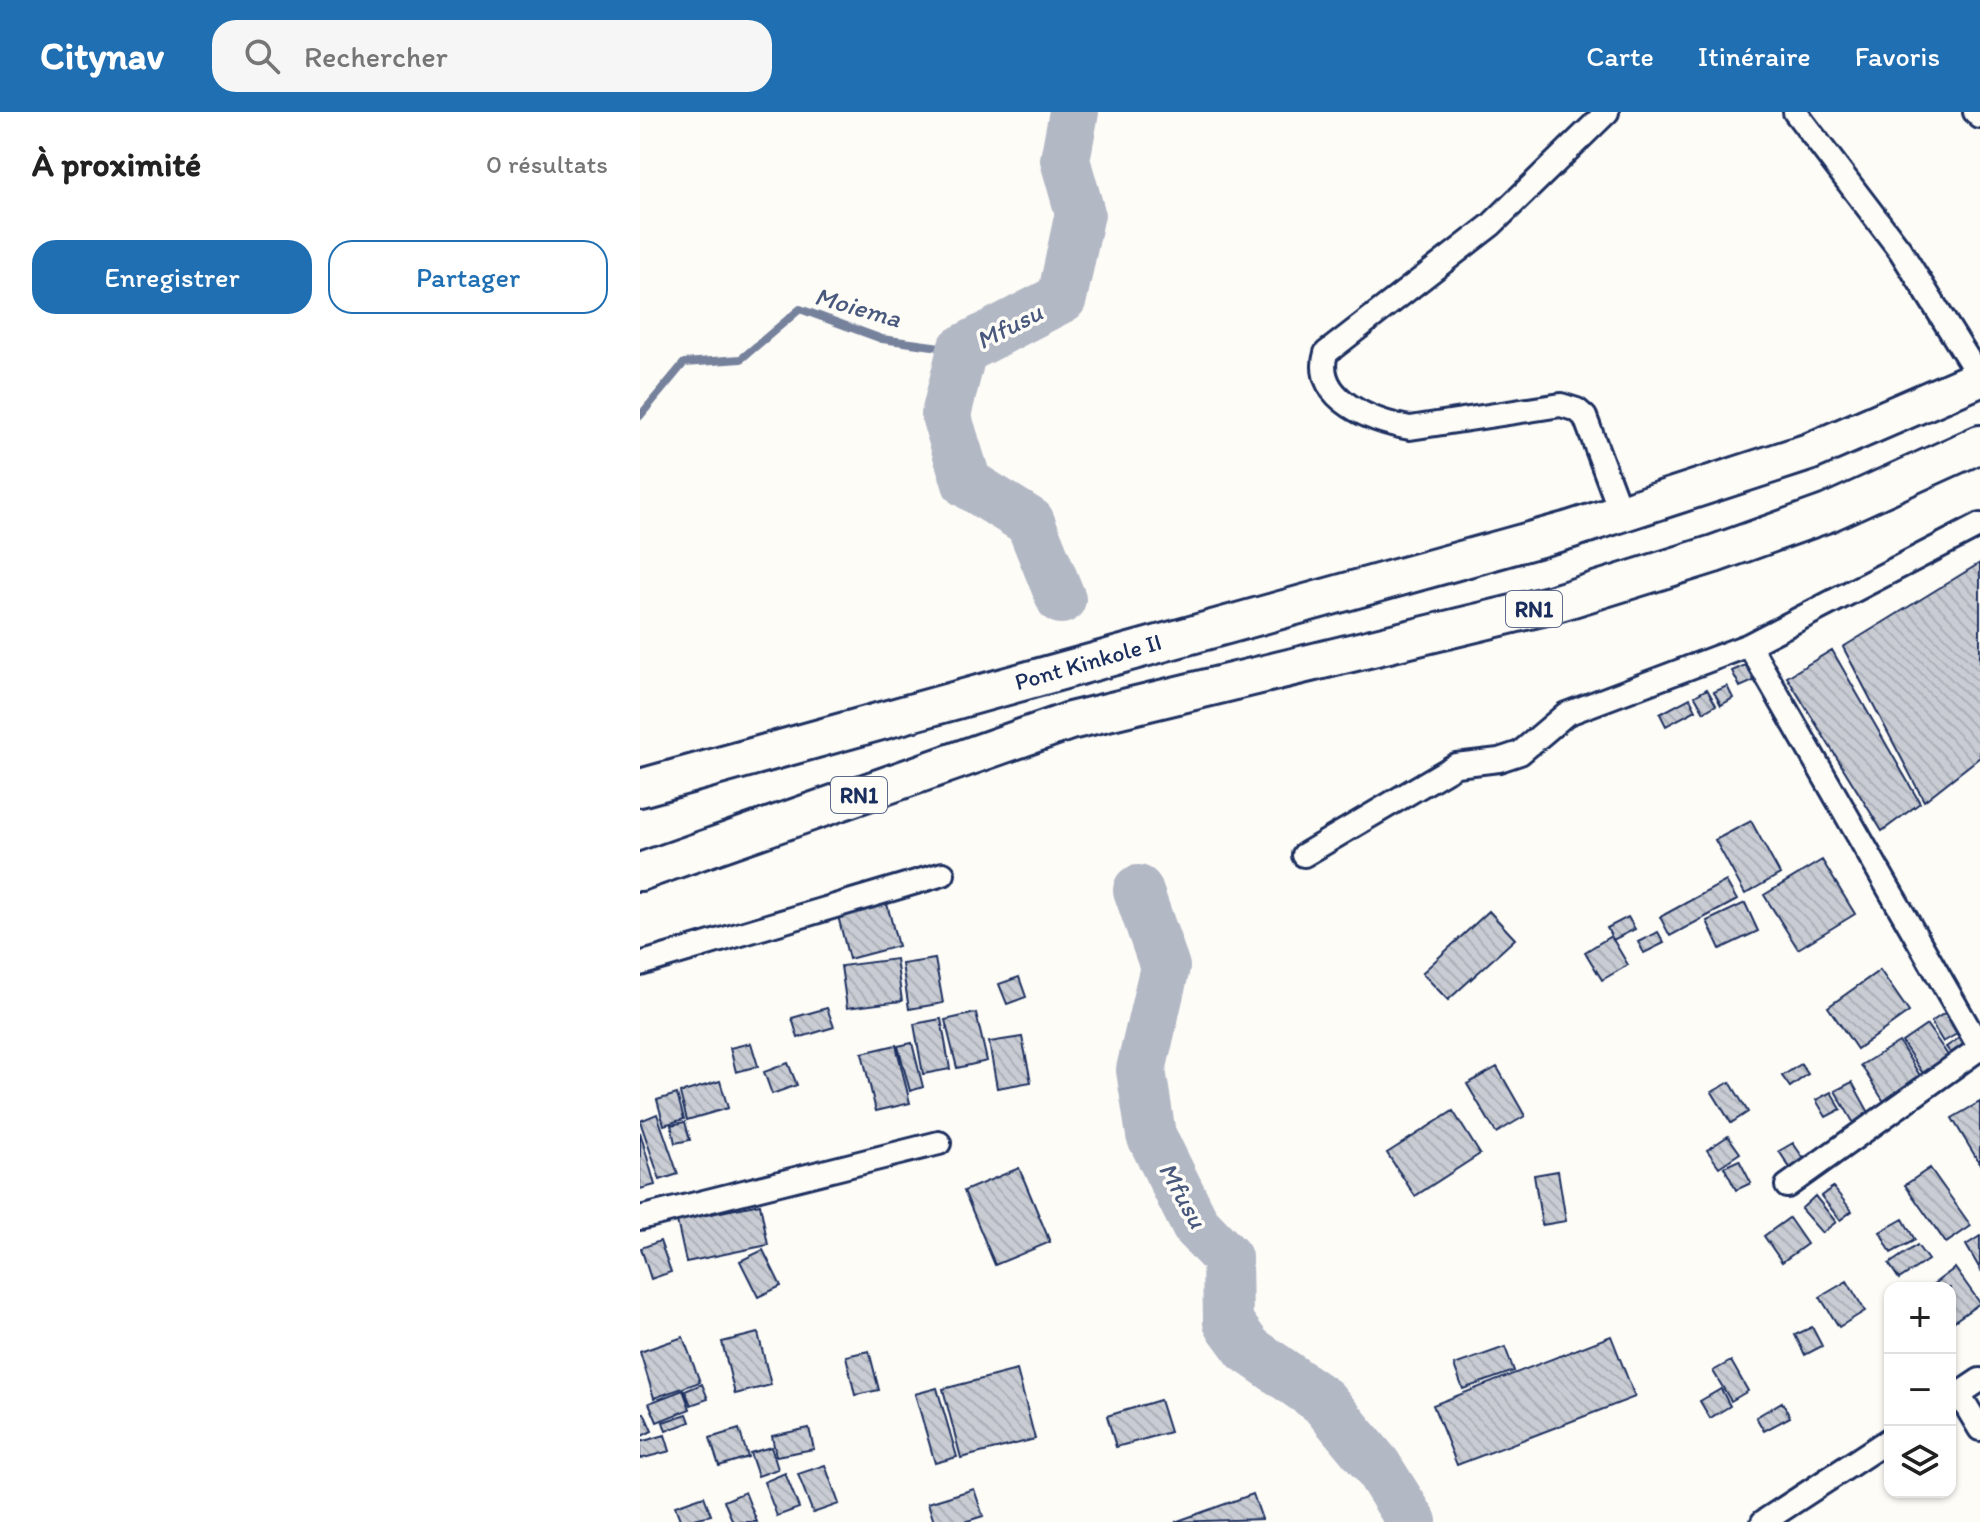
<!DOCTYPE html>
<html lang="fr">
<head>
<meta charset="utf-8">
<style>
	body { margin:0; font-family:Itim,sans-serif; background:#f6f6f6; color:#222 }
	.controls { position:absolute; right:24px; bottom:24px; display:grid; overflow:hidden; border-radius:16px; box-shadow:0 2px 6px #0004 }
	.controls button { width:72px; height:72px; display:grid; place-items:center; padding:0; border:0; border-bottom:2px solid #e0e0e0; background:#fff; color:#222; font:40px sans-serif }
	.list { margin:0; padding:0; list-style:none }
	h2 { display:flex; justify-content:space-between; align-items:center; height:104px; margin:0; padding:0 32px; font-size:34px }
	h2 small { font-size:26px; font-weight:400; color:#767676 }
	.actions { display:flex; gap:16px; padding:24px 32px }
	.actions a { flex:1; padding:18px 0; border:2px solid #1f6fb2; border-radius:24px; text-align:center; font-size:28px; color:#1f6fb2 }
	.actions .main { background:#1f6fb2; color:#fff }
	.icon { flex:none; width:44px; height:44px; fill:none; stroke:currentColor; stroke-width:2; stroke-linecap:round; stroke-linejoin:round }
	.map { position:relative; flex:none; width:1340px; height:1410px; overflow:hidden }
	header { display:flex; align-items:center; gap:48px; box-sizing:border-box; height:112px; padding:0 40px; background:#1f6fb2; color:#fff }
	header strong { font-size:38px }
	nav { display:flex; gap:44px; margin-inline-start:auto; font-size:28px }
	.search { width:560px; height:72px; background:#f6f6f6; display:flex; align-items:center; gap:20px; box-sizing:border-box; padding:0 28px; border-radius:24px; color:#767676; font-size:30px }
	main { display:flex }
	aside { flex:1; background:#fff }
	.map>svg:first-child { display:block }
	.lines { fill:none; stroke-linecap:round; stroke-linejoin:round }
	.stream { stroke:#76819c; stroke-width:8 }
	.river { stroke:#b3b8c5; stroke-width:50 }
	.building { fill:url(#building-back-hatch); stroke:#1b2f5e; stroke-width:2 }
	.minor-casing { stroke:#1b2f5e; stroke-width:28 }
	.trunk-casing { stroke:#1b2f5e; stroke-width:42 }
	.minor { stroke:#fdfcf7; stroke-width:22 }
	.trunk { stroke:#fdfcf7; stroke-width:36 }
	.labels { text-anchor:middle; stroke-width:7; stroke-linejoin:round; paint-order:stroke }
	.shield { fill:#fdfcf7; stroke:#5f6c8c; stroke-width:2 }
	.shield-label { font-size:22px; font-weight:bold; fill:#1b2f5e }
	.street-label { font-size:24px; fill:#1b2f5e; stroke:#fdfcf7 }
	.water-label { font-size:26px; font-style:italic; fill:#49587d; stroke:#fdfcf7 }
</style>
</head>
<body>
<header>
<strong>Citynav</strong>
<div class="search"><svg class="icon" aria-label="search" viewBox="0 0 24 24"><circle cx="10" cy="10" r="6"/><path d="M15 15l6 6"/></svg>Rechercher</div>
<nav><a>Carte</a><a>Itinéraire</a><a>Favoris</a></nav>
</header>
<main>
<aside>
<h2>À proximité<small>0 résultats</small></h2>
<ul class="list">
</ul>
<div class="actions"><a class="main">Enregistrer</a><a>Partager</a></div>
</aside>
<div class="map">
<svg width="1340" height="1410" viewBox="0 0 1340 1410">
	<defs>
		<pattern id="building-back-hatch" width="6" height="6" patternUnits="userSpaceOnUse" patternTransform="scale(2)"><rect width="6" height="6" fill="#c9ccd3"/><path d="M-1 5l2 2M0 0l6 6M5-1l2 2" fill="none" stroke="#acb0b8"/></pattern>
	</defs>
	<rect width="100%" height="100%" fill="#fdfcf7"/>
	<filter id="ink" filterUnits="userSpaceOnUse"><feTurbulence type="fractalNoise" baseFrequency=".0125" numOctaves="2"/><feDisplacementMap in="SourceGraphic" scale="16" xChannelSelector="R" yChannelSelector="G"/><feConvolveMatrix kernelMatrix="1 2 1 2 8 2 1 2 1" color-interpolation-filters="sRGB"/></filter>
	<g filter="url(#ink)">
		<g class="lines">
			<path class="stream" d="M0,304L44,251L101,247L160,197L242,227L322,238"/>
			<path class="river" d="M421,487L390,410L327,371L306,303L322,238L422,186L440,101L425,48L434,0
				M498,778L525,855L501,958L511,1023L556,1114L587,1146L588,1210L608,1237L683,1289L737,1354L772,1410"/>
		</g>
		<path class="building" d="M1340,451V645L1284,689L1203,535Z
			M1192,538L1280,691L1242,719L1147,565Z
			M1110,551L1118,567L1100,575L1092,559Z
			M1087,574L1093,586L1081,593L1074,580Z
			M1067,577L1076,593L1064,600L1055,584Z
			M1050,586L1056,598L1026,614L1020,602Z
			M1111,709L1140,762L1105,782L1075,728Z
			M1182,748L1215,802L1158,837L1124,783Z
			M1086,769L1097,788L1030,824L1020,805Z
			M1105,791L1118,819L1080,837L1067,809Z
			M247,792L258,834L209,847L198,804Z
			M849,799L875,827L808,888L782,861Z
			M988,805L995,817L973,828L967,816Z
			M1018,820L1024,831L1004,841L998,830Z
			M971,824L988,853L962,868L945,840Z
			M256,847L262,889L207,896L201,854Z
			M295,847L303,891L269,897L262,852Z
			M1240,858L1269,900L1217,937L1188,895Z
			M379,865L386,885L367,892L359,872Z
			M1314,895L1327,916L1303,930L1291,910Z
			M187,896L194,915L158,926L152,906Z
			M336,901L347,949L317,956L305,908Z
			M301,907L310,957L283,962L274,912Z
			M1287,913L1314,952L1288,969L1262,930Z
			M1328,920L1339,935L1317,950L1306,935Z
			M382,925L391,970L357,976L349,930Z
			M1259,930L1284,970L1246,993L1221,953Z
			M111,931L118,954L96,960L90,936Z
			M272,931L283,975L270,979L258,934Z
			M256,933L270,991L236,999L222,941Z
			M148,951L157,973L132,982L124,960Z
			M1161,952L1168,962L1150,975L1142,964Z
			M857,955L885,1004L856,1021L827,972Z
			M80,969L88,996L47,1008L40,981Z
			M1090,970L1108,1000L1091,1011L1072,980Z
			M1212,970L1232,1006L1216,1015L1195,979Z
			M1191,980L1201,997L1186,1005L1176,988Z
			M37,982L44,1007L24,1013L17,988Z
			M1340,990V1052L1312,1006Z
			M813,999L840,1042L775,1084L747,1041Z
			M17,1002L38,1062L20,1068L0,1009Z
			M45,1010L50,1028L35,1031L31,1013Z
			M0,1020L15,1073L0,1077Z
			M1088,1024L1100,1041L1079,1055L1067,1038Z
			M1153,1031L1168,1053L1154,1062L1139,1039Z
			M1099,1048L1111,1071L1096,1078L1084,1055Z
			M379,1056L410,1130L355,1153L324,1079Z
			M1290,1056L1331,1114L1306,1131L1265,1073Z
			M918,1059L926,1109L902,1113L894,1063Z
			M1193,1075L1212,1099L1200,1108L1181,1084Z
			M1175,1084L1196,1110L1182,1121L1161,1097Z
			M120,1092L128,1133L46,1150L37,1109Z
			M1149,1106L1167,1132L1142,1150L1124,1124Z
			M1263,1107L1275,1128L1251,1141L1240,1120Z
			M1340,1124V1157L1326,1133Z
			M20,1129L31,1160L11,1167L1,1136Z
			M1277,1133L1288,1148L1259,1167L1249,1152Z
			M123,1138L141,1174L118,1185L100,1149Z
			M1315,1156L1340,1191L1310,1212V1176H1288Z
			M1207,1169L1225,1199L1199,1215L1180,1185Z
			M1172,1215L1182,1234L1165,1243L1155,1223Z
			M118,1221L131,1273L95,1282L82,1230Z
			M971,1224L995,1285L817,1353L793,1293Z
			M43,1225L60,1270L14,1286L0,1240Z
			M865,1235L874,1259L823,1277L814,1253Z
			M229,1239L239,1278L215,1283L206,1244Z
			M1091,1249L1108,1279L1091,1289L1073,1259Z
			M377,1258L395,1327L321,1346L303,1277Z
			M62,1272L68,1287L51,1293L45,1279Z
			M297,1276L317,1345L295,1351L275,1282Z
			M1081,1277L1090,1294L1070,1306L1060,1289Z
			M43,1278L50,1297L17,1310L9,1291Z
			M520,1288L530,1320L476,1335L467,1304Z
			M1142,1290L1150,1305L1124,1319L1116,1305Z
			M4,1301L12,1319L0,1325V1302Z
			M47,1302L50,1310L26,1319L23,1310Z
			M169,1316L174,1337L136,1344L132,1324Z
			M99,1317L108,1345L79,1354L70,1326Z
			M25,1323L30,1339L0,1347V1330Z
			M131,1335L138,1357L118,1364L110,1341Z
			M185,1353L199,1392L173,1401L158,1362Z
			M145,1361L159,1396L137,1404L124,1370Z
			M334,1377L343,1404L324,1410H294L288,1391Z
			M105,1380L117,1410H93L84,1389Z
			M613,1382L622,1407L535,1410Z
			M64,1384L71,1403L41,1410L35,1394Z"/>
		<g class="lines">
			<g class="minor-casing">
				<path id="minor" d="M967,0L851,113L686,241C672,288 735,310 770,316L921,293L937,298L945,305L981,401
					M1155,0L1260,138L1340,266
					M1335,0L1340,5
					M1109,533L1340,936
					M664,743L816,653L859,648L880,641L926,602L1109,533L1340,413
					M0,852L303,762
					M1147,1074L1340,936
					M0,1106L299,1031
					M1319,1282L1340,1317
					M1310,1288L1340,1268
					M1123,1410L1250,1327"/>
			</g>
			<g class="trunk-casing">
				<path id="trunk" d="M0,676L929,418L1169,340L1340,266
					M0,760L430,609L910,493L1074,442L1188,401L1340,332"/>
			</g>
			<use href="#minor" class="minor"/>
			<use href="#trunk" class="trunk"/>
		</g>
	</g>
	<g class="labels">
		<g class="shield">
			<rect x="866" y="479" width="56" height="36" rx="6"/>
			<rect x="191" y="665" width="56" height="36" rx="6"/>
		</g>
		<g class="shield-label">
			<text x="894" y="505">RN1</text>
			<text x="219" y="691">RN1</text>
		</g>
		<g class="street-label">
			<text transform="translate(448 550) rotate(-16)" y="8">Pont Kinkole II</text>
		</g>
		<g class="water-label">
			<text transform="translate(218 195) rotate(16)" y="9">Moiema</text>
			<text transform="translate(369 214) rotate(-27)" y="9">Mfusu</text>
			<text transform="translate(543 1083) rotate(61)" y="9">Mfusu</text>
		</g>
	</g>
</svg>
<div class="controls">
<button>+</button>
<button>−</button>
<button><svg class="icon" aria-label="layers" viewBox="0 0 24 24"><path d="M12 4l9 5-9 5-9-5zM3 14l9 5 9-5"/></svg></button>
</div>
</div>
</main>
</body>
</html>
